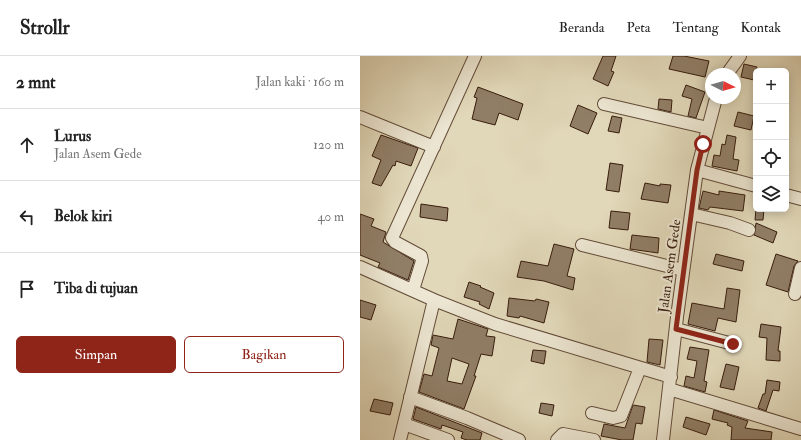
<!DOCTYPE html>
<html lang="id">
<head>
<meta charset="utf-8">
<style>
	body { margin:0; font-family:"IM FELL Double Pica",serif; background:#f6f6f6; color:#222 }
	.controls { position:absolute; right:12px; top:12px; display:grid; overflow:hidden; border-radius:6px; box-shadow:0 2px 10px #0003 }
	.controls button { width:36px; height:36px; display:grid; place-items:center; padding:0; border:0; border-bottom:1px solid #e0e0e0; background:#fff; color:#222; font:20px sans-serif }
	.compass { position:absolute; left:345px; top:12px; width:36px; height:36px; border-radius:50%; background:#fff; box-shadow:0 2px 10px #0003; rotate:95deg }
	.stop { position:absolute; width:12px; height:12px; margin:-9px; border:3px solid #8f2418; border-radius:50%; background:#fff }
	.stop.end { background:#8f2418; border-color:#fff; box-shadow:0 1px 4px #0008 }
	.list { margin:0; padding:0; list-style:none }
	h2 { display:flex; justify-content:space-between; align-items:center; height:52px; margin:0; padding:0 16px; font-size:17px }
	h2 small { font-size:13px; font-weight:400; color:#767676 }
	.list li { display:grid; grid-template-columns:26px 1fr auto; gap:12px; align-items:center; box-sizing:border-box; height:72px; padding:0 16px; border-top:1px solid #e0e0e0 }
	.list b { display:block; font-size:15px; white-space:nowrap }
	.list p { margin:0; font-size:13px; white-space:nowrap; color:#767676 }
	.list em { font-size:13px; font-style:normal; color:#767676 }
	.actions { display:flex; gap:8px; padding:12px 16px }
	.actions a { flex:1; padding:9px 0; border:1px solid #8f2418; border-radius:6px; text-align:center; font-size:14px; color:#8f2418 }
	.actions .main { background:#8f2418; color:#fff }
	.icon { flex:none; width:22px; height:22px; fill:none; stroke:currentColor; stroke-width:2; stroke-linecap:round; stroke-linejoin:round }
	.map { position:relative; flex:none; width:441px; height:384px; overflow:hidden }
	header { display:flex; align-items:center; gap:24px; box-sizing:border-box; height:56px; padding:0 20px; background:#fff; border-bottom:1px solid #e0e0e0 }
	header strong { font-size:19px }
	nav { display:flex; gap:22px; margin-inline-start:auto; font-size:14px }
	main { display:flex }
	aside { flex:1; background:#fff }
	.map>svg:first-child { display:block }
	.building { fill:#907e66; stroke:#381c0d; fill-rule:evenodd }
	.lines { fill:none; stroke-linecap:round; stroke-linejoin:round }
	.minor-casing { stroke:#624b38; stroke-width:14 }
	.minor { stroke:#ece6d2; stroke-width:12 }
	.route { stroke:#8f2418; stroke-width:5 }
	.labels { text-anchor:middle; stroke-width:4; stroke-linejoin:round; paint-order:stroke }
	.street-label { font-size:14px; fill:#381c0d; stroke:#ece6d2 }
</style>
</head>
<body>
<header>
<strong>Strollr</strong>
<nav><a>Beranda</a><a>Peta</a><a>Tentang</a><a>Kontak</a></nav>
</header>
<main>
<aside>
<h2>2 mnt<small>Jalan kaki · 160 m</small></h2>
<ul class="list">
<li><svg class="icon" aria-label="ahead" viewBox="0 0 24 24"><path d="M12 20V5M6 11l6-6 6 6"/></svg><div><b>Lurus</b><p>Jalan Asem Gede</p></div><em>120 m</em></li>
<li><svg class="icon" aria-label="left" viewBox="0 0 24 24"><path d="M17 20v-9H6M10 6l-5 5 5 5"/></svg><div><b>Belok kiri</b></div><em>40 m</em></li>
<li><svg class="icon" aria-label="arrive" viewBox="0 0 24 24"><path d="M6 21V4h12l-3 4 3 4H6"/></svg><div><b>Tiba di tujuan</b></div></li>
</ul>
<div class="actions"><a class="main">Simpan</a><a>Bagikan</a></div>
</aside>
<div class="map">
<svg width="441" height="384" viewBox="0 0 441 384">
	<rect width="100%" height="100%" fill="#e1d8b9"/>
	<filter id="stains"><feTurbulence type="fractalNoise" baseFrequency=".005" numOctaves="4"/><feColorMatrix values="0 0 0 0 .2 0 0 0 0 .09 0 0 0 0 .02 0 0 0 .5 -.17"/></filter>
	<radialGradient id="worn" r=".72"><stop offset=".6" stop-color="#630" stop-opacity="0"/><stop offset="1" stop-color="#630" stop-opacity=".3"/></radialGradient>
	<path class="building" d="M243,0H256L251,15L254,16L248,30L233,23Z
		M313,0H324L349,5L345,21L309,13Z
		M384,8L397,11L394,24L381,21Z
		M326,29L345,36L336,62L328,60L332,43L322,40Z
		M118,31L163,48L158,64L139,57L135,69L112,63L117,42L114,41Z
		M299,43L312,44L311,56L298,53Z
		M218,49L237,57L228,78L210,70Z
		M378,56L394,60L391,74L374,70Z
		M252,60L262,62L259,77L248,75Z
		M21,79L58,92L51,110L36,105L35,110L33,109L21,130L12,127L21,104L12,100Z
		M367,79L376,81L373,103L379,104L377,115L352,110L354,99L360,100L362,88L365,89Z
		M250,107L263,109L259,136L246,134Z
		M285,127L300,130V128L311,129L308,147L281,143Z
		M343,135L359,139V135L385,139L383,155L350,151L348,154L339,152Z
		M61,148L88,152L87,165L60,161Z
		M396,153H404L403,164H395Z
		M251,155L270,157L268,174L249,172Z
		M0,158L14,163L11,170L26,176L23,186L54,205L48,224L18,211L20,207L0,199Z
		M396,167L417,176L413,187L394,179Z
		M272,179L299,182L298,197L270,193Z
		M194,188L214,193L207,220L215,222L213,234L184,225L157,221L161,205L188,210Z
		M356,198L384,205L382,215L353,208Z
		M416,198L438,205L434,210L428,236L406,229Z
		M109,226L121,230L120,231L134,237L129,253L119,248L120,246L104,241Z
		M367,232L380,234L376,266L358,262L355,275L328,268L332,247L364,253Z
		M149,242L175,245L176,243L189,246L184,267L160,260L159,262L147,260Z
		M0,244L16,249L11,264L0,261Z
		M98,263L128,273L126,280L135,281L132,300L121,298L114,320H116L104,353L59,336L64,318L72,320L79,292L71,289L73,279L93,283ZM92,302L109,308L102,328L87,325Z
		M401,268L421,271L418,295H420V305L406,304L407,282L399,281Z
		M289,283L303,284L300,309L287,306Z
		M330,291L349,294L344,325L347,326L345,336L324,330L326,320L334,322L337,305L327,303Z
		M173,294L186,295L184,308L171,305Z
		M366,308L379,311L374,334L360,331Z
		M407,324L420,326L419,335L413,334L406,355L398,352L403,338H405Z
		M14,343L33,347L30,359L10,355Z
		M181,347L194,349L192,360L179,357Z
		M273,349L285,351L282,368L276,367L273,384H262L241,380L244,368L265,372Z
		M56,351L122,377L120,384H107L101,382L103,376L82,369L81,373L53,363Z
		M354,354L388,365L385,372L412,376L411,384H371L372,371L367,369L368,367L352,363Z
		M326,361L350,368L346,379L323,371Z"/>
	<g class="lines">
		<g class="minor-casing">
			<path id="minor" d="M367,18L380,0
				M244,48L348,72
				M0,61L74,91
				M337,114L396,130
				M426,139L441,143
				M331,158L370,167L389,174
				M222,189L323,214
				M0,211L74,244L40,384
				M53,234L62,205L61,200L35,186L32,182L115,0
				M435,238L441,212
				M74,244L135,268L311,321
				M316,273L373,288
				M309,333L441,373
				M50,341L107,362L159,384
				M232,357L253,362L261,360L280,312
				M44,368L88,384
				M197,384L203,378L234,384
				M303,384L317,261L337,114L356,42"/>
		</g>
		<use href="#minor" class="minor"/>
	</g>
	<g class="lines">
		<path class="route" d="M343,88L337,114L316,273L373,288"/>
	</g>
	<g class="labels">
		<g class="street-label">
			<text transform="translate(309 210) rotate(-82)" y="5">Jalan Asem Gede</text>
		</g>
	</g>
	<rect width="100%" height="100%" filter="url(#stains)"/>
	<rect width="100%" height="100%" fill="url(#worn)"/>
</svg>
<div class="controls">
<button>+</button>
<button>−</button>
<button><svg class="icon" aria-label="locate" viewBox="0 0 24 24"><circle cx="12" cy="12" r="6"/><path d="M12 2v4M12 18v4M2 12h4M18 12h4"/></svg></button>
<button><svg class="icon" aria-label="layers" viewBox="0 0 24 24"><path d="M12 4l9 5-9 5-9-5zM3 14l9 5 9-5"/></svg></button>
</div>
<svg class="compass" viewBox="-18 -18 36 36"><path d="M0-13l5 13h-10z" fill="#e53935"/><path d="M0 13l5-13h-10z" fill="#767676"/></svg>
<div class="stop" style="left:343px;top:88px"></div>
<div class="stop end" style="left:373px;top:288px"></div>
</div>
</main>
</body>
</html>
